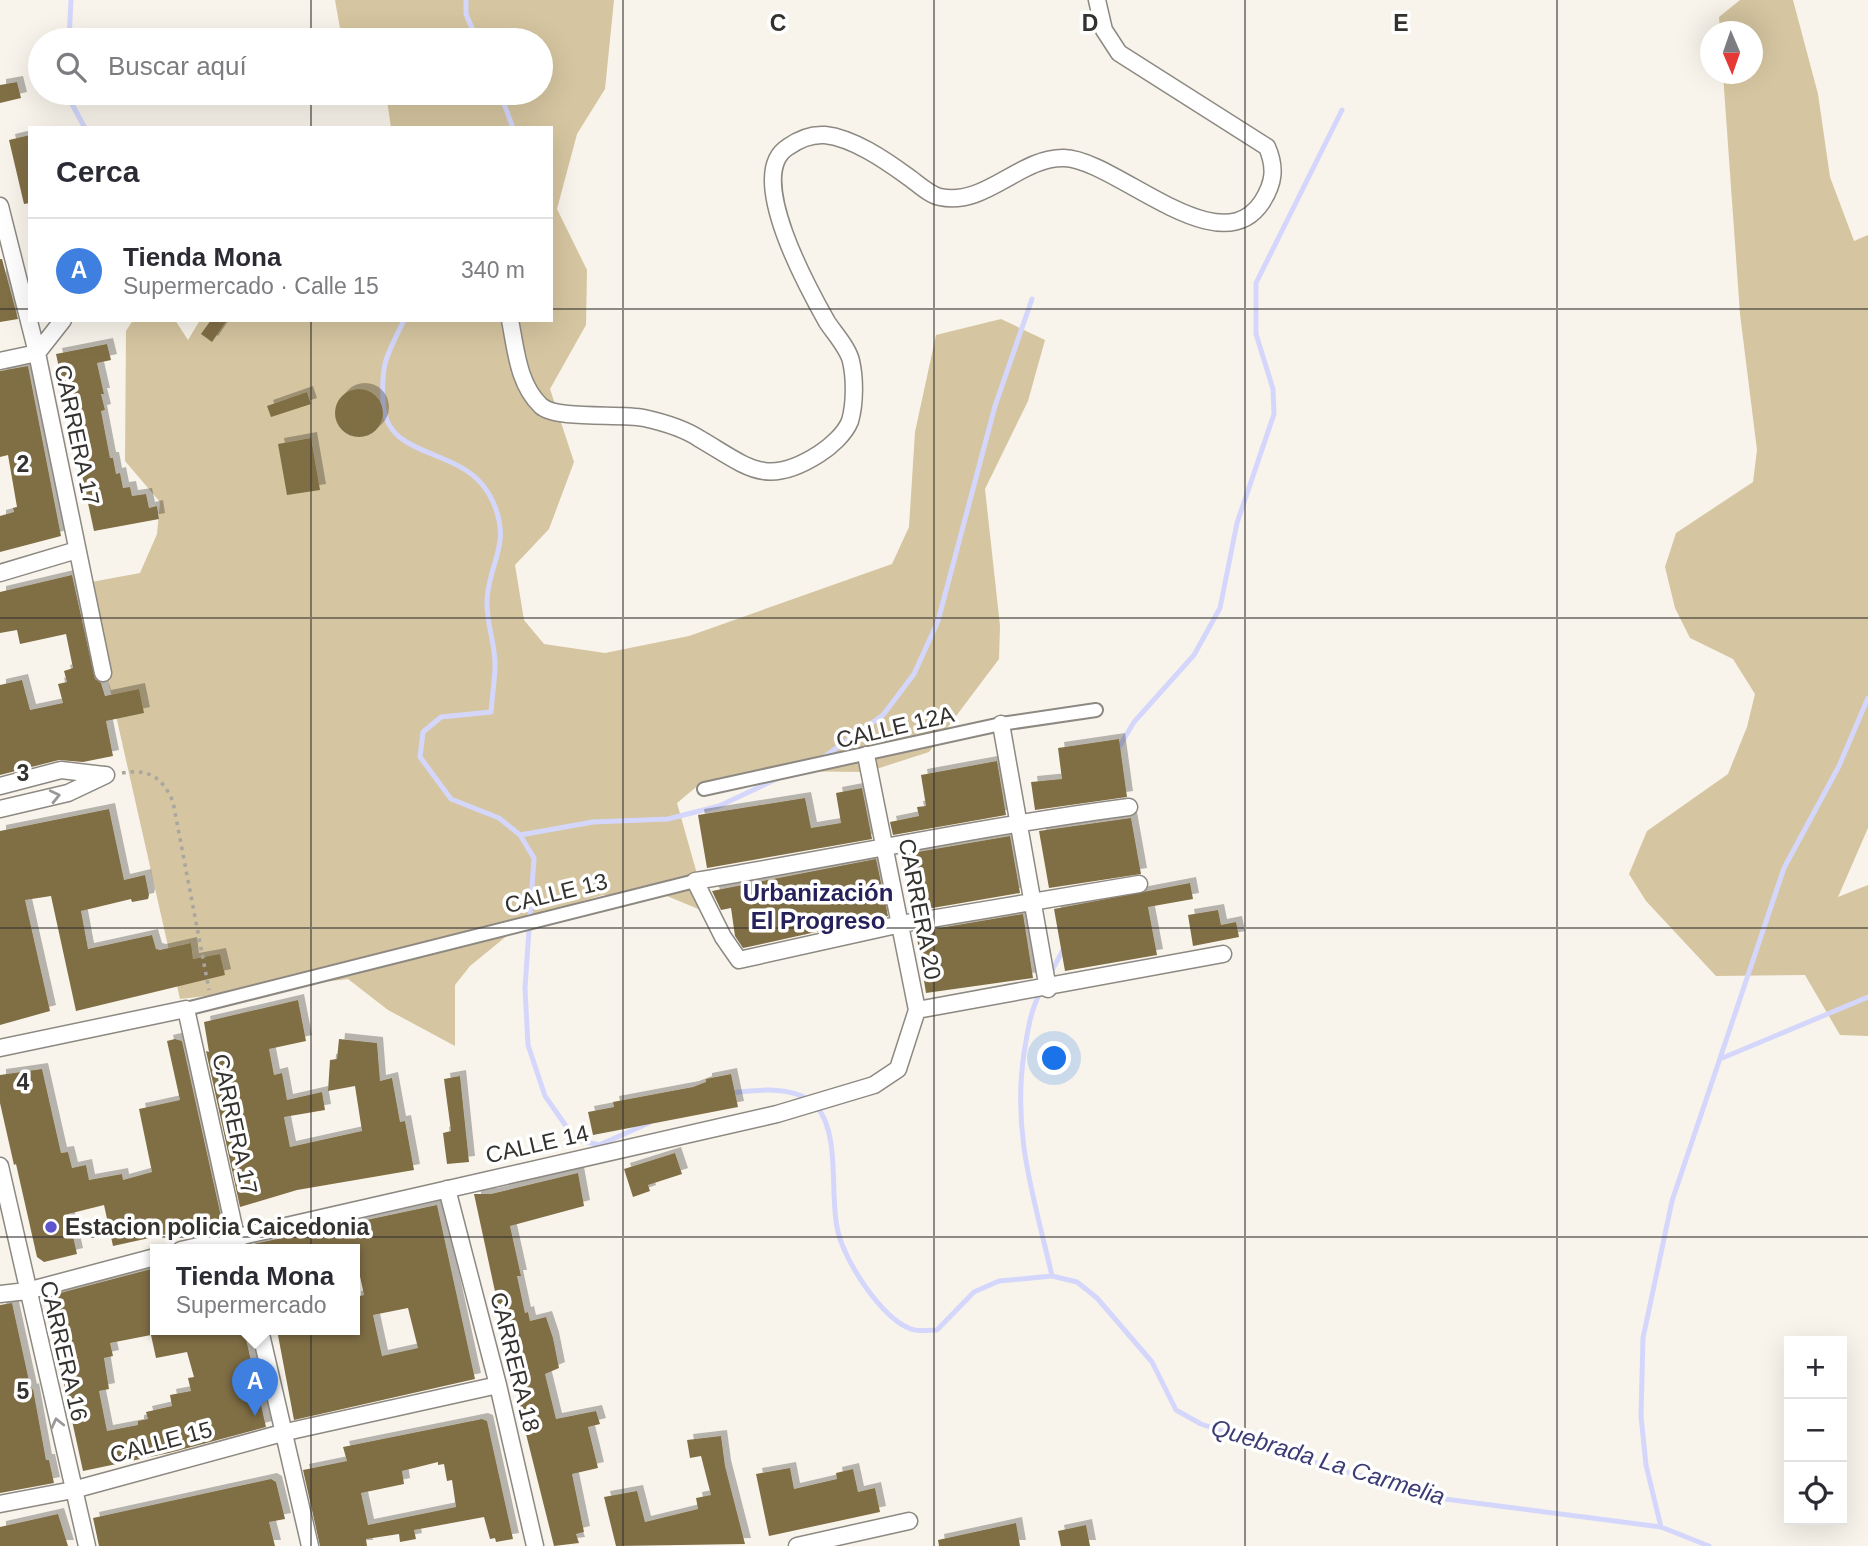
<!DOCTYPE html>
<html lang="es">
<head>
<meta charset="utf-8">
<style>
	body { margin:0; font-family:Helvetica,sans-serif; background:#f2f2f3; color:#2b2b33 }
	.controls { position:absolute; right:21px; bottom:21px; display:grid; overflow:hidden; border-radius:0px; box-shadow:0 7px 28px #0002 }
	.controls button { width:63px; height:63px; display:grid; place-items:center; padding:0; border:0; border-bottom:2px solid #e1e1e2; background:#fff; color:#2b2b33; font:35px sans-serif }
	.compass { position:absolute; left:1700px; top:21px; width:63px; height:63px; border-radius:50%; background:#fff; box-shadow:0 7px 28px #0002; rotate:178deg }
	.you { position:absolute; left:1055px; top:1059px; width:24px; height:24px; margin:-18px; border:5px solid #fff; border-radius:50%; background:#1a73e8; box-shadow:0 0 0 10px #1a73e833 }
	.badge { display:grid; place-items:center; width:46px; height:46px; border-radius:50%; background:#b45309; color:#fff; font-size:23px; font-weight:700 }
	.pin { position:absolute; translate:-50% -58px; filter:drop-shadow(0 2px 4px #0008) }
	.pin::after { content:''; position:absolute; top:37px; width:24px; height:21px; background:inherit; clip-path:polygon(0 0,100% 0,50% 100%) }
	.popup { position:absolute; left:150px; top:1244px; width:210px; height:91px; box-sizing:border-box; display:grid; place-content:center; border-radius:0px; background:#fff; filter:drop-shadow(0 2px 5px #0005); font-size:23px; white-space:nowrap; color:#7c7c81 }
	.popup b { font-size:26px; color:#2b2b33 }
	.popup::after { content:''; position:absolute; left:50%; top:100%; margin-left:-14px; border:14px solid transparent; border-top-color:#fff }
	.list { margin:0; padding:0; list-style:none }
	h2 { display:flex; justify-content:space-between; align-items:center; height:91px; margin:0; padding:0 28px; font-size:30px }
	h2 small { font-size:23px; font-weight:400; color:#7c7c81 }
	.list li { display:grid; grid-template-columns:46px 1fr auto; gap:21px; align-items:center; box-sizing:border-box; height:105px; padding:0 28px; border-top:2px solid #e1e1e2 }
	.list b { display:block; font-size:26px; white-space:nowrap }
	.list p { margin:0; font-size:23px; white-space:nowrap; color:#7c7c81 }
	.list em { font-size:23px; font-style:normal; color:#7c7c81 }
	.icon { flex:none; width:38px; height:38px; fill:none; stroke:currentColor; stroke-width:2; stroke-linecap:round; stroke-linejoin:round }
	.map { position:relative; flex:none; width:1868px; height:1546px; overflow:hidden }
	.search { position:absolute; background:#fff; box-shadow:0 7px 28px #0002; left:28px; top:28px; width:525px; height:77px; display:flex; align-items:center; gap:18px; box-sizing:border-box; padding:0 24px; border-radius:38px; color:#7c7c81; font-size:26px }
	.panel { position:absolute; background:#fff; box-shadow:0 7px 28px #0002; left:28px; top:126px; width:525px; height:196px; border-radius:0px }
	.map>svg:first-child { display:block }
	.green { fill:#d5c5a0 }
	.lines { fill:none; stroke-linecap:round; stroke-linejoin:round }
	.stream { stroke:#d4d7fb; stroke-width:5 }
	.building { fill:#806e44; fill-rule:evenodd; filter:url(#shadow) }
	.pedestrian-casing { stroke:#8d8982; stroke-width:16 }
	.minor-casing { stroke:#8d8982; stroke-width:19 }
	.path { stroke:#a9a69f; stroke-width:3.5; stroke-dasharray:3.5 5; stroke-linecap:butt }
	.pedestrian { stroke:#fff; stroke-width:12 }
	.minor { stroke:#fff; stroke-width:16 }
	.oneway { stroke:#9a9897 }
	.grid { fill:none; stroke:#34322f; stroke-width:2; stroke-opacity:0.55 }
	.poi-dot { fill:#5e54cd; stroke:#fff; stroke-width:2.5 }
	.labels { text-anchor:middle; stroke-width:7; stroke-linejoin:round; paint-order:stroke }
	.street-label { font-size:23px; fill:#34322f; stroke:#fff }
	.poi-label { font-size:23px; font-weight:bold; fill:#34322f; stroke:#fff; text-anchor:start }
	.neighbourhood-label { font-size:24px; font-weight:bold; fill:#26215b; stroke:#fff }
	.water-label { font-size:24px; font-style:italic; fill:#3c3b73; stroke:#fff }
	.grid-label { font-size:23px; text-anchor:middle; font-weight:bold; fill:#34322f; stroke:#fff; stroke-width:7; stroke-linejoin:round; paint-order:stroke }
</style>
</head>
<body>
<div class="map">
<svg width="1868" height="1546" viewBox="0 0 1868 1546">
	<defs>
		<filter id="shadow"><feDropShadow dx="6" dy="-6" stdDeviation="0" flood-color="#0004"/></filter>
	</defs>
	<rect width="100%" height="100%" fill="#f8f4eb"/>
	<path class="green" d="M335,0H614L605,89L577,134L557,209L587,270L586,325L550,389L574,462L549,529L515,565L524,620L544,644L605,653L689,636L892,564L909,527L915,432L936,335L1001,319L1045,340L1028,401L985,489L1000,626L999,659L929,752L867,772L777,771L701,783L677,803L708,913L662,894L603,895L552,910L514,930L470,966L455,985V1046L388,1010L348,979L180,999L86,583L140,573L157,534L160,502L125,461L126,331L133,320H175L188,340L200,320H551V128H391L387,100L380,93H541V40H342Z
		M1740,0H1793L1818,94L1830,177L1854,241L1868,235V828L1838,897L1868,885V1036L1840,1035L1805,975L1716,976L1646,901L1629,874L1647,831L1728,774L1747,727L1755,694L1733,659L1690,638L1675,608L1665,567L1676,533L1753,482L1757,450L1740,314L1723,74H1752V32L1720,31L1719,17Z"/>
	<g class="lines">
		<path class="stream" d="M466,0V14L477,40
			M69,40L71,0
			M66,93L85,128
			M500,93L513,128
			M404,320C387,356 381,361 383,401C385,465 468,442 493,502C512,545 489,561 487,600C486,622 495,643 495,664C495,680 492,696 491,712L441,717L423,732L420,757L451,799L499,818L520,835L534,858L525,988L528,1045L545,1096L575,1139L599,1145L649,1123
			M1118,749L1134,722L1194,655L1220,608L1237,523L1274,414L1273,389L1256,334V283L1342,110
			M821,759L883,715L914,674L938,621L995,406L1032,299
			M520,835L593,822L668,819L719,806L783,776
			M1049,976L1064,948
			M1041,991C1030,1011 1028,1030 1024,1053C1012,1135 1034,1197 1052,1276
			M1720,1059L1868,997
			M730,1093C756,1090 797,1084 817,1107C840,1134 830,1193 837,1227C842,1258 881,1318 911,1329C918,1332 929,1330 937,1330L974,1292L999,1281L1052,1276L1077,1282L1097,1298L1152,1362L1176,1410L1201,1424L1333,1468L1445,1499L1661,1527L1709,1546
			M1661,1527L1646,1465L1641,1416L1643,1338L1672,1201L1784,868L1839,766L1868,698"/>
	</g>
	<path class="building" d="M17,82L21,98L0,103V85Z
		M30,135V203L24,204L9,140Z
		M0,259H2L18,319L0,322Z
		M211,320H227L212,342L201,334Z
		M107,344L111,360L97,363L104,394H101L105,410L101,411L110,458H113L116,474L120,473L123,488L130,487L132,496L146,494L149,508L157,506L159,519L94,531L56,354Z
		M28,366L61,536L0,552V516L14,512L13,508L17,507L8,455L0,457V371Z
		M335 413a24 24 0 1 1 48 0a24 24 0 1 1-48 0Z
		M307,392L311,404L271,417L267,406Z
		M311,438L320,490L287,495L278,444Z
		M72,575L95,679L101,683L105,696L139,689L144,713L106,721L113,756L83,762L59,760L0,775V685L22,680L30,710L63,703L58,684L67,682L64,671L73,668L66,634L20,644L17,630L0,633V592Z
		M1119,739L1127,797L1035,810L1031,782L1062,779L1058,748Z
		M997,761L1006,815L893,835L890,822L919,816L917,807L926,806L921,775Z
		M862,788L872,839L707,868L698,815L805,798L811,828L841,823L836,793Z
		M109,809L124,880L145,875L149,895L148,899L132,902L131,899L81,911L88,949L152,935L156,949L160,950L191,943L193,959L220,954L225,975L76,1011L51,896L25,900L50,1011L0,1025V831Z
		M1131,818L1141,874L1049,888L1039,831Z
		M1010,836L1020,893L915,911L906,854Z
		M876,859L888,916L748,947L743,948L735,936L731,908L721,910L712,891Z
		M1190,883L1193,899L1148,907L1157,955L1065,971L1054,909Z
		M1218,910L1221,925L1236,922L1239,937L1193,946L1188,915Z
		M1023,914L1033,978L926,993L916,932Z
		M298,1000L306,1041L269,1049L274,1075L282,1073L287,1100L322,1092L325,1110L284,1117L290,1147L362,1131L355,1086L328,1091L330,1060L337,1059L339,1039L377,1043L380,1081L392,1078L400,1122L405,1121L414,1170L297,1190L240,1207L206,1051L209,1052L204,1022Z
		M175,1039L182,1041L222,1221L219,1226L205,1229L204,1226L113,1246L104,1205L68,1214L77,1254L44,1262L37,1257L16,1164L14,1165L0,1103V1075L42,1069L61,1153L68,1152L72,1168L86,1165L89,1180L122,1174L123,1180L152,1172L139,1109L180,1100L167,1041Z
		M731,1074L738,1107L593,1135L588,1112L614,1107L613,1102L693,1087L706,1082V1079Z
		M460,1076L469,1162L447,1164L443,1133L451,1131L444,1079Z
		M675,1153L682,1174L648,1185L650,1191L633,1197L624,1169Z
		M578,1173L584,1206L510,1226L521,1276H517L525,1313L528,1312L530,1321L546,1317L553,1338L559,1368L545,1374L556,1419L596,1411L600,1424L588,1427L598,1468L572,1474L584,1532L576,1534L579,1543L554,1546L524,1426L474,1194H491Z
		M437,1205L475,1379L294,1420L277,1330H355V1297L364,1295L358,1267L355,1268V1250H249V1245ZM408,1308L418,1348L382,1356L373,1315Z
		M155,1268V1334L152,1335L176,1330H244L266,1427L169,1453L83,1471L45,1297ZM151,1335L156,1358L187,1352L194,1377L188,1378L191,1391L170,1395L172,1406L146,1412L148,1419L138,1421V1425L107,1431L99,1391L109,1389L104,1358L113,1356L110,1343Z
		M12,1303L31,1390L33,1389L46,1460H49L54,1483L0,1493V1305Z
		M482,1419L487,1421L513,1539L496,1542L495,1538L490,1539L484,1517L414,1530L416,1539L400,1542L399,1534L366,1539L367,1546H320L303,1470L347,1461L343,1447ZM438,1462V1465L444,1464L447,1481L452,1480L456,1507L368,1525L361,1493L404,1484L402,1471Z
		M721,1436L725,1466L745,1544L616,1546L604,1497L637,1491L645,1522L698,1509L696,1498L711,1495L701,1456L690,1458L687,1440Z
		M790,1468L794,1489L837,1479L836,1473L853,1469L858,1492L875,1488L880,1512L769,1536L756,1474Z
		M271,1479L276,1482L285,1519L269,1522L275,1546H99L93,1518Z
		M58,1514L68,1546H0V1527Z
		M1016,1523L1020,1546H939L938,1540Z
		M1086,1525L1090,1546H1061L1058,1531Z"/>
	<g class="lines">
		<g class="pedestrian-casing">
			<path id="pedestrian" d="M704,789L1001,724L1096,710
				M186,1009L695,881"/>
		</g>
		<g class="minor-casing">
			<path id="minor" d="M0,206L37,353L103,673
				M510,320C516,350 518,384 541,406C557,420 619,413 644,418C662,422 685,429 700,439C748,467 766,488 819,454C830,447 845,434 850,421C855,404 855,378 851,361C848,348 835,334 827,322C809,290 744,174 788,147C799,139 810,134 825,135C853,138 885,160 907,176C916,182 929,195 940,197C985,207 1020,157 1064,158C1115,159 1219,267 1262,202C1274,183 1276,168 1267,147L1119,53L1104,30L1097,0
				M0,361L37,353L63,320
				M0,573L77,550
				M1001,724L1048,989
				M0,786L61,770L104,775
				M1129,807C984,826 840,857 695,881L723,937L739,960L901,924L1139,884
				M0,809L68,793L106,775
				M917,1010L1223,954
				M0,1048L186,1009L239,1250
				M0,1166L87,1546
				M447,1189L498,1385L535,1546
				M181,1250L777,1114L874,1085L898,1069L917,1010L866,755
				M0,1294L27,1291L155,1257
				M260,1330L310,1546
				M0,1504L73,1490L286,1432L498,1385
				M797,1546L909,1521"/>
		</g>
		<path class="path" d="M122,773C149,768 163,778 173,802L209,990"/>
		<use href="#pedestrian" class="pedestrian"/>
		<use href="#minor" class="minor"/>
	</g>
	<defs><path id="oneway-chevron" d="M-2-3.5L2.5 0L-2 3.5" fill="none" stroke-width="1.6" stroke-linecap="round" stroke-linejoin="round" transform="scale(1.75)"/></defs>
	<g class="oneway">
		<use href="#oneway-chevron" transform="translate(55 796) rotate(-13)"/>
		<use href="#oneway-chevron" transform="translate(57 1423) rotate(-103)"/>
	</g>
	<path class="grid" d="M311,0V40M623,0V1546M934,0V1546M1245,0V1546M1557,0V1546M311,93V128M0,309H30M551,309H1868M311,320V1546M0,618H1868M0,928H1868M0,1237H1868"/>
	<circle class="poi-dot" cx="51" cy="1227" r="7"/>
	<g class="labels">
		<g class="street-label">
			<text transform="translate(77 435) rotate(78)" y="8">CARRERA 17</text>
			<text transform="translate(895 727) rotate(-13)" y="8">CALLE 12A</text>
			<text transform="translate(556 893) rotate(-14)" y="8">CALLE 13</text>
			<text transform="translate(920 909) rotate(79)" y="8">CARRERA 20</text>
			<text transform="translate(235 1124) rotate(78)" y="8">CARRERA 17</text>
			<text transform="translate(537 1144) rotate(-13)" y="8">CALLE 14</text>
			<text transform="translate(64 1351) rotate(77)" y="8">CARRERA 16</text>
			<text transform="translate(515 1362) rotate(76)" y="8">CARRERA 18</text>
			<text transform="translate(161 1442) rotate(-15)" y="8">CALLE 15</text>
		</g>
		<g class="poi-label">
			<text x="65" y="1235">Estacion policia Caicedonia</text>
		</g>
		<g class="neighbourhood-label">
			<text x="818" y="901">Urbanización<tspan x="818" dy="28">El Progreso</tspan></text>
		</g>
		<g class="water-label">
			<text transform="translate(1328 1462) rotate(17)" y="8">Quebrada La Carmelia</text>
		</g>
	</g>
	<g class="grid-label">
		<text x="778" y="31">C</text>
		<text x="1090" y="31">D</text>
		<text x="1401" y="31">E</text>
		<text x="23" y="472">2</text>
		<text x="23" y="781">3</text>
		<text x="23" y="1090">4</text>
		<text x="23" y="1399">5</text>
	</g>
</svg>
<div class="controls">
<button>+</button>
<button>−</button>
<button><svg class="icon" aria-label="locate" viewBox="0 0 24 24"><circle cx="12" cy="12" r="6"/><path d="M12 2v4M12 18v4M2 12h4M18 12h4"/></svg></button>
</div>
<svg class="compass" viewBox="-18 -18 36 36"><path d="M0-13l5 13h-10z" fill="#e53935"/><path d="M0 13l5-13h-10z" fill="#7c7c81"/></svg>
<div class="you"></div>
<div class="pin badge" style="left:255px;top:1416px;background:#3f7fe0">A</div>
<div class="popup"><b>Tienda Mona</b>Supermercado</div>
<div class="search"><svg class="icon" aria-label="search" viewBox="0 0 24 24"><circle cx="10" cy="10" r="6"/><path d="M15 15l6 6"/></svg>Buscar aquí</div>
<section class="panel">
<h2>Cerca<small></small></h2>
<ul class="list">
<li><span class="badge" style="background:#3f7fe0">A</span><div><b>Tienda Mona</b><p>Supermercado · Calle 15</p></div><em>340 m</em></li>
</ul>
</section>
</div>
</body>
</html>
